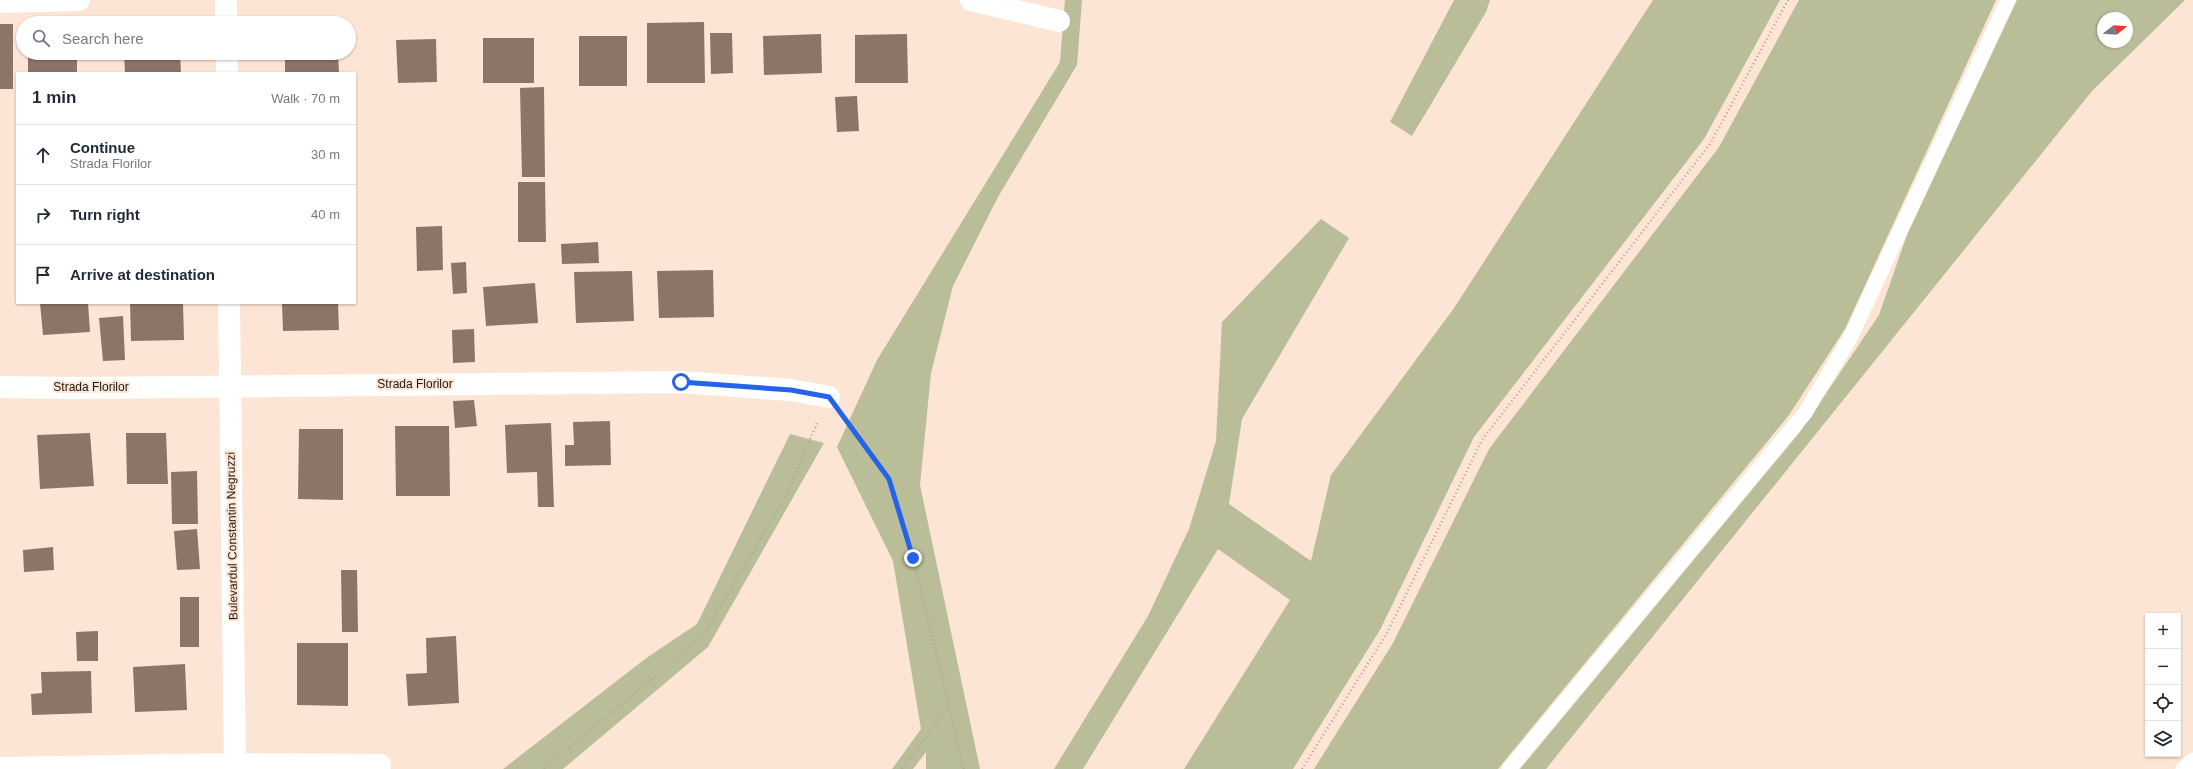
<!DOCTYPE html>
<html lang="en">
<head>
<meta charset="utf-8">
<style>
	body { margin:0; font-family:Arial,sans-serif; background:#f6f6f7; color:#1f2937 }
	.controls { position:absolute; right:12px; bottom:12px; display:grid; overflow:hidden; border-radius:0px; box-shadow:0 1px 3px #0004 }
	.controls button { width:36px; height:36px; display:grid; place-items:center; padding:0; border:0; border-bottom:1px solid #e0e1e3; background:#fff; color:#1f2937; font:20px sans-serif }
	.compass { position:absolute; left:2097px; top:12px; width:36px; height:36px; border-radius:50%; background:#fff; box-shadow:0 1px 3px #0004; rotate:73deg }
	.stop { position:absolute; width:12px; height:12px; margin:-9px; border:3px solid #2563eb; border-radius:50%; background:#fff }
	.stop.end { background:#2563eb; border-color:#fff; box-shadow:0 1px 4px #0008 }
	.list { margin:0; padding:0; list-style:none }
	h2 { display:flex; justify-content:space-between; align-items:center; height:52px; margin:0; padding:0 16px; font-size:17px }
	h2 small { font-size:13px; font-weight:400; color:#747a83 }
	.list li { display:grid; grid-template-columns:26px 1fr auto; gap:12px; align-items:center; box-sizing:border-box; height:60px; padding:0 16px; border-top:1px solid #e0e1e3 }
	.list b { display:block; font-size:15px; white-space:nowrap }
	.list p { margin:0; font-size:13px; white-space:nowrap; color:#747a83 }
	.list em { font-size:13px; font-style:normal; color:#747a83 }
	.icon { flex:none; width:22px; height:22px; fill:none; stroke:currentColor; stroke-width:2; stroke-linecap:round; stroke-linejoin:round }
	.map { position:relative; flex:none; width:2193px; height:769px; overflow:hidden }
	.search { position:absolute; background:#fff; box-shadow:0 1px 3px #0004; left:16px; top:16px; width:340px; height:44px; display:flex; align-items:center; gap:10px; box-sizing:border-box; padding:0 14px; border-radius:22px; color:#747a83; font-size:15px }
	.panel { position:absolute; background:#fff; box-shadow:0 1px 3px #0004; left:16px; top:72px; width:340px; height:232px; border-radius:0px }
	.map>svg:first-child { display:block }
	.green { fill:#b9bd98; fill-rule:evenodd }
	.building { fill:#8c7469 }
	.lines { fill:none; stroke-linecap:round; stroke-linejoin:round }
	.path { stroke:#b5a396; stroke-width:2.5; stroke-dasharray:1 3; stroke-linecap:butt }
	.lane { stroke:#fff; stroke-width:15 }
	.street { stroke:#fff; stroke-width:22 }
	.secondary { stroke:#fff; stroke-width:22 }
	.route { stroke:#2563eb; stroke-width:5 }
	.labels { text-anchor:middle; stroke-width:4; stroke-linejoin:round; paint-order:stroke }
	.street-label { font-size:12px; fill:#231b15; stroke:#fce5d4 }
</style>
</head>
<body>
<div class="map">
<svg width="2193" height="769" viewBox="0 0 2193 769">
	<rect width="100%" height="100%" fill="#fce5d4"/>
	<path class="green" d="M1065,0H1082L1077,65L998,197L953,286L931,373L920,485L980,769H926V752L913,769H892L921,729L893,561L837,447L877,360L1060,62Z
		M1454,0H1490L1486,12L1412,136L1390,122Z
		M1653,0H1780L1704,139L1474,437L1380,630L1293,769H1184L1290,600L1218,549L1083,769H1054L1148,616L1189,529L1216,441L1222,322L1321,219L1349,238L1242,419L1229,504L1311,561L1331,475L1454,308Z
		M1799,0H1996L1845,329L1789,415L1498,769H1314L1393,643L1489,449L1719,147Z
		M2017,0H2185L2092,91L1546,769H1520L1800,432L1879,315L1907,235ZM2103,18H2127V42H2103Z
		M790,434L824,443L708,647L563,769H503L645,659L697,624Z"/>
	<path class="building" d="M704,22L705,83H647V23Z
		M0,24H13V89H0Z
		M710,33H732L733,73L711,74Z
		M821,34L822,73L764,75L763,36Z
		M907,34L908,83H855V35Z
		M579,36H627V86H579Z
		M483,38H534V83H483Z
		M436,39L437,82L398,83L396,40Z
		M28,53H77V73H28Z
		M124,53H180L181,73H125Z
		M285,53H338L339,73H285Z
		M544,87L545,177H522L520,88Z
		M857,96L859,131L837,132L835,97Z
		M518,182H545L546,242H518Z
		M442,226L443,270L417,271L416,227Z
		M598,242L599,263L562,264L561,244Z
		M466,262L467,293L453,294L451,263Z
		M713,270L714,317L659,318L657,271Z
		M632,271L634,321L576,323L574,272Z
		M535,283L538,323L486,326L483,287Z
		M40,303H88L90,332L43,335Z
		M130,303H183L184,340L131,341Z
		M282,303H338L339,330L283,331Z
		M123,316L125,360L103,361L99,318Z
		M474,329L475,362L453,363L452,330Z
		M474,400L477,426L455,428L453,401Z
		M610,421L611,465L565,466V445H574L573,422Z
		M551,423L554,507H538L537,472L507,473L505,425Z
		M395,426H449L450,496H396Z
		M299,429H343V500L298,499Z
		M90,433L94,486L40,489L37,435Z
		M126,433H166L168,484H127Z
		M197,471L198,524H172L171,472Z
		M197,529L200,569L177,570L174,531Z
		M53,547L54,570L24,572L23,550Z
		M341,570H357L358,632H342Z
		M180,597H199V647H180Z
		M98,631V661H77L76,632Z
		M456,636L459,703L408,706L406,674L427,673L426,638Z
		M297,643H348V706L297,705Z
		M185,664L187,710L135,712L133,667Z
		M91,671L92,713L32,715L31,694L42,693L41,672Z"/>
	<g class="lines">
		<path class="path" d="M845,420L889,479L913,558L964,769
			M544,769L703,636L787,494L817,423
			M902,769L949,706
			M1302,769L1387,633L1482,440L1710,144L1788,0"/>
		<path class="lane" d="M1509,769L1805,413L1850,338L2008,0
			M2183,769L2193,760"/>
		<path class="street" d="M971,0L1059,21
			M0,2L79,0
			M0,387L76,388L681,382L791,390L829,397
			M0,768L235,764L380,765"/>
		<path class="secondary" d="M226,0V23
			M227,53V73
			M229,303L235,769"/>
	</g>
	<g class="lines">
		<path class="route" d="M681,382L791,390L829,397L889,479L913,558"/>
	</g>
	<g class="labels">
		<g class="street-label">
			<text x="415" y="388">Strada Florilor</text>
			<text x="91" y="391">Strada Florilor</text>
			<text transform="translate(232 536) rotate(-91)" y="4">Bulevardul Constantin Negruzzi</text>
		</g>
	</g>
</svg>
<div class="controls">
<button>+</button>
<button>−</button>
<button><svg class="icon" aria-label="locate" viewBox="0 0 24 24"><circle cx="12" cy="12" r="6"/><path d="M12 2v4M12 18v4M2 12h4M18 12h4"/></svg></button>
<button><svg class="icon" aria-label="layers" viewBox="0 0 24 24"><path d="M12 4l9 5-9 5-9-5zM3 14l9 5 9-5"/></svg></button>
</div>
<svg class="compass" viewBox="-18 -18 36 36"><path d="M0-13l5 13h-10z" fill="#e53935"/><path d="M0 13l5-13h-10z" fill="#747a83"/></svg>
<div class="stop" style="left:681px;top:382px"></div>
<div class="stop end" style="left:913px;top:558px"></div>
<div class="search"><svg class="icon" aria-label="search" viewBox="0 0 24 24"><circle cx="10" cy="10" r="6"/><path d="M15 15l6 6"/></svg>Search here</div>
<section class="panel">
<h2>1 min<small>Walk · 70 m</small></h2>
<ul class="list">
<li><svg class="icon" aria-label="ahead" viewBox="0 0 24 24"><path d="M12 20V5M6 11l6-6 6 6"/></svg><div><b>Continue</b><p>Strada Florilor</p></div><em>30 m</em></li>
<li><svg class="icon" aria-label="right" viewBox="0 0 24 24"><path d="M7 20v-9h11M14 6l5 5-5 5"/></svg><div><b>Turn right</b></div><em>40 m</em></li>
<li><svg class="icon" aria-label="arrive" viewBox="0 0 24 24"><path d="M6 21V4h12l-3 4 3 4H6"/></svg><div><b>Arrive at destination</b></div></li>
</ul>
</section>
</div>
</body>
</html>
